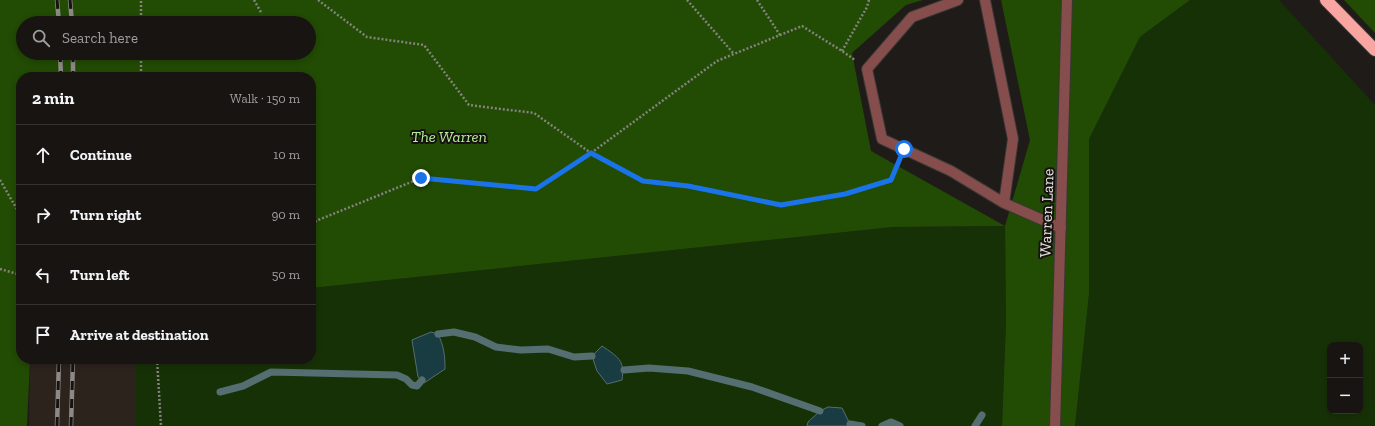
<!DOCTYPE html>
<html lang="en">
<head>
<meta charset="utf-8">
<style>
	body { margin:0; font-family:"Zilla Slab",serif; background:#201d1b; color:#f1f3f6 }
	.controls { position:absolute; right:12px; bottom:12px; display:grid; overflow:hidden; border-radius:8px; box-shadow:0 2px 6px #0003 }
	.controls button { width:36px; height:36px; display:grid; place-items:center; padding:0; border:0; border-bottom:1px solid #363332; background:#171412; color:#f1f3f6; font:20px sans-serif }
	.stop { position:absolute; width:12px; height:12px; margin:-9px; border:3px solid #1a73e8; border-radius:50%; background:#fff }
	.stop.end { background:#1a73e8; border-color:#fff; box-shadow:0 1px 4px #0008 }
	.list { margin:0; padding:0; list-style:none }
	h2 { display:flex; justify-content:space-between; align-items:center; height:52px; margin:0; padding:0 16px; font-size:17px }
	h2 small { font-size:13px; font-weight:400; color:#9e9e9f }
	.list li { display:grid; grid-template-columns:26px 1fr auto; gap:12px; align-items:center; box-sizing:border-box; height:60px; padding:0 16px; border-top:1px solid #363332 }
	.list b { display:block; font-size:15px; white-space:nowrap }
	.list em { font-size:13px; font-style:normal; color:#9e9e9f }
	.icon { flex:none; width:22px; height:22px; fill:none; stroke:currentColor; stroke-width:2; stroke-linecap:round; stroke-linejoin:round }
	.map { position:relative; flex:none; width:1375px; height:426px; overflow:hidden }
	.search { position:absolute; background:#171412; box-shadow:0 2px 6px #0003; left:16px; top:16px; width:300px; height:44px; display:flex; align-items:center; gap:10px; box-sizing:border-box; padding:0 14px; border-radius:22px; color:#9e9e9f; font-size:15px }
	.panel { position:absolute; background:#171412; box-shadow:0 2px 6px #0003; left:16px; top:72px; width:300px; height:292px; border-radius:16px }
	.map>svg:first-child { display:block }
	.built { fill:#2c231d }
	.green { fill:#173107; fill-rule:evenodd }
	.forest { fill:#224b04; fill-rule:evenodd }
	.water { fill:#183c42; stroke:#556e71 }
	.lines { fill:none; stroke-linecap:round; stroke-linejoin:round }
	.stream { stroke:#556e71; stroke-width:7 }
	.lane-casing { stroke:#3b3734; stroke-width:12 }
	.street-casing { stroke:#3b3734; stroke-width:12 }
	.highway-casing { stroke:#3b3734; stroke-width:14 }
	.path { stroke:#85827f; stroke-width:2.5; stroke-dasharray:2 2; stroke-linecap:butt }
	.lane { stroke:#854e4c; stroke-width:10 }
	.street { stroke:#854e4c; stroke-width:10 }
	.highway { stroke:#f9a6a2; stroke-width:12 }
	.rail-casing { stroke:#8d8987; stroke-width:4.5 }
	.rail { stroke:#15120f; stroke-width:3; stroke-dasharray:9; stroke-linecap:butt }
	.route { stroke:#1a73e8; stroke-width:5 }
	.labels { text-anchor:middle; stroke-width:4; stroke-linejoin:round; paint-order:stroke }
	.park-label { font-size:16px; font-style:italic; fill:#b3f195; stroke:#15120f }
	.street-label { font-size:16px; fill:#e4e1df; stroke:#15120f }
</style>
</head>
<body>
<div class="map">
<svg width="1375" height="426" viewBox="0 0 1375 426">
	<rect width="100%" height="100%" fill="#1f1b18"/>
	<path class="built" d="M30,359H135V426H29Z"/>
	<path class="green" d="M1190,0H1279L1375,105V426H1075L1089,294V139L1140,37ZM1330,345H1360V411H1330Z
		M1005,226L1006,322L1002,426H135V359H311V288L893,227Z"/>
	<path class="forest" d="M0,0H923L906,5L852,53L871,151L1005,226L1030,140L1001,0H1190L1140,37L1089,139V294L1075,426H1002L1006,322L1005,226L893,227L311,288V77H21V359H30L27,426H0ZM23,23H309V53H23Z
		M1344,0H1375V33Z"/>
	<path class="water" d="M431,332L438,334C444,346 445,356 445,369L424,383L418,377L412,340Z
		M602,346C618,357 625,360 622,380L607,384L597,371L592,356Z
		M828,407L842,408L850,424L847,426H807L808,422L820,411Z"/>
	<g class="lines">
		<path class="stream" d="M438,334L454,332L475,337L496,347L521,350L548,349L574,357L592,356
			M624,370L649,368L688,371L752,387L820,411
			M220,392L243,386L271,372L397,375L406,379L412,385L417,386L422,380
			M850,424L862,426
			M882,426L891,422L900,426
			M975,426L982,415"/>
		<g class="lane-casing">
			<path id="lane" d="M958,0L912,17L867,69L882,139L951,171L1004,203L1061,228
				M985,0L1013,139L1004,203"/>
		</g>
		<g class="street-casing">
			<path id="street" d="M1055,426L1067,0"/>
		</g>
		<g class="highway-casing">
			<path id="highway" d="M1326,0L1375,50"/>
		</g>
		<path class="path" d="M254,0L262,14
			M318,0L367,37L424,45L469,105L534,113L591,153L643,181L688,186L781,205L845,194L891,180L897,165
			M687,0L734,54
			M757,0L780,35
			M141,23V0
			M842,51L867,7L869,0
			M141,53V77
			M0,180L18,211L21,224
			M311,223L421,178L536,189L591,153L717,61L802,26L842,51L855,60
			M0,269L21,275
			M157,359L161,426"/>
		<use href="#lane" class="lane"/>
		<use href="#street" class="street"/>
		<use href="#highway" class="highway"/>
		<g class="rail-casing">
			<path id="rail" d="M57,0L59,23
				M70,0L72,23
				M60,53L61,77
				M73,53V77
				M57,426L59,359
				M71,426L73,359"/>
		</g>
		<use href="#rail" class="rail"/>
	</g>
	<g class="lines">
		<path class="route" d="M421,178L536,189L591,153L643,181L688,186L781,205L845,194L891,180L904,149"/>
	</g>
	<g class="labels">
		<g class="park-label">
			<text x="449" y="142">The Warren</text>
		</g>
		<g class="street-label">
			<text transform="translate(1046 213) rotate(-88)" y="6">Warren Lane</text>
		</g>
	</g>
</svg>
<div class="controls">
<button>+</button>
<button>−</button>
</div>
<div class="stop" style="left:904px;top:149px"></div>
<div class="stop end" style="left:421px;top:178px"></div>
<div class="search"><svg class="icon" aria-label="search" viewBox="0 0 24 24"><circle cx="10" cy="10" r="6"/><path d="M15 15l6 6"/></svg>Search here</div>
<section class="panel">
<h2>2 min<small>Walk · 150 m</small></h2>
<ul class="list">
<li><svg class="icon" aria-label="ahead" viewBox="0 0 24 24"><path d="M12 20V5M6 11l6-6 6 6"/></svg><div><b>Continue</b></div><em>10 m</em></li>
<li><svg class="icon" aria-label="right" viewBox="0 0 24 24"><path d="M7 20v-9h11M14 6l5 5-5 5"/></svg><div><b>Turn right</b></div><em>90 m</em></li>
<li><svg class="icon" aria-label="left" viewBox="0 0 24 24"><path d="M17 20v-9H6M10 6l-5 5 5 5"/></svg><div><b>Turn left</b></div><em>50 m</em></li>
<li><svg class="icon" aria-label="arrive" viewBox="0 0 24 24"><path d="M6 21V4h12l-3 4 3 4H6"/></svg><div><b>Arrive at destination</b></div></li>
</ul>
</section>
</div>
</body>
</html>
